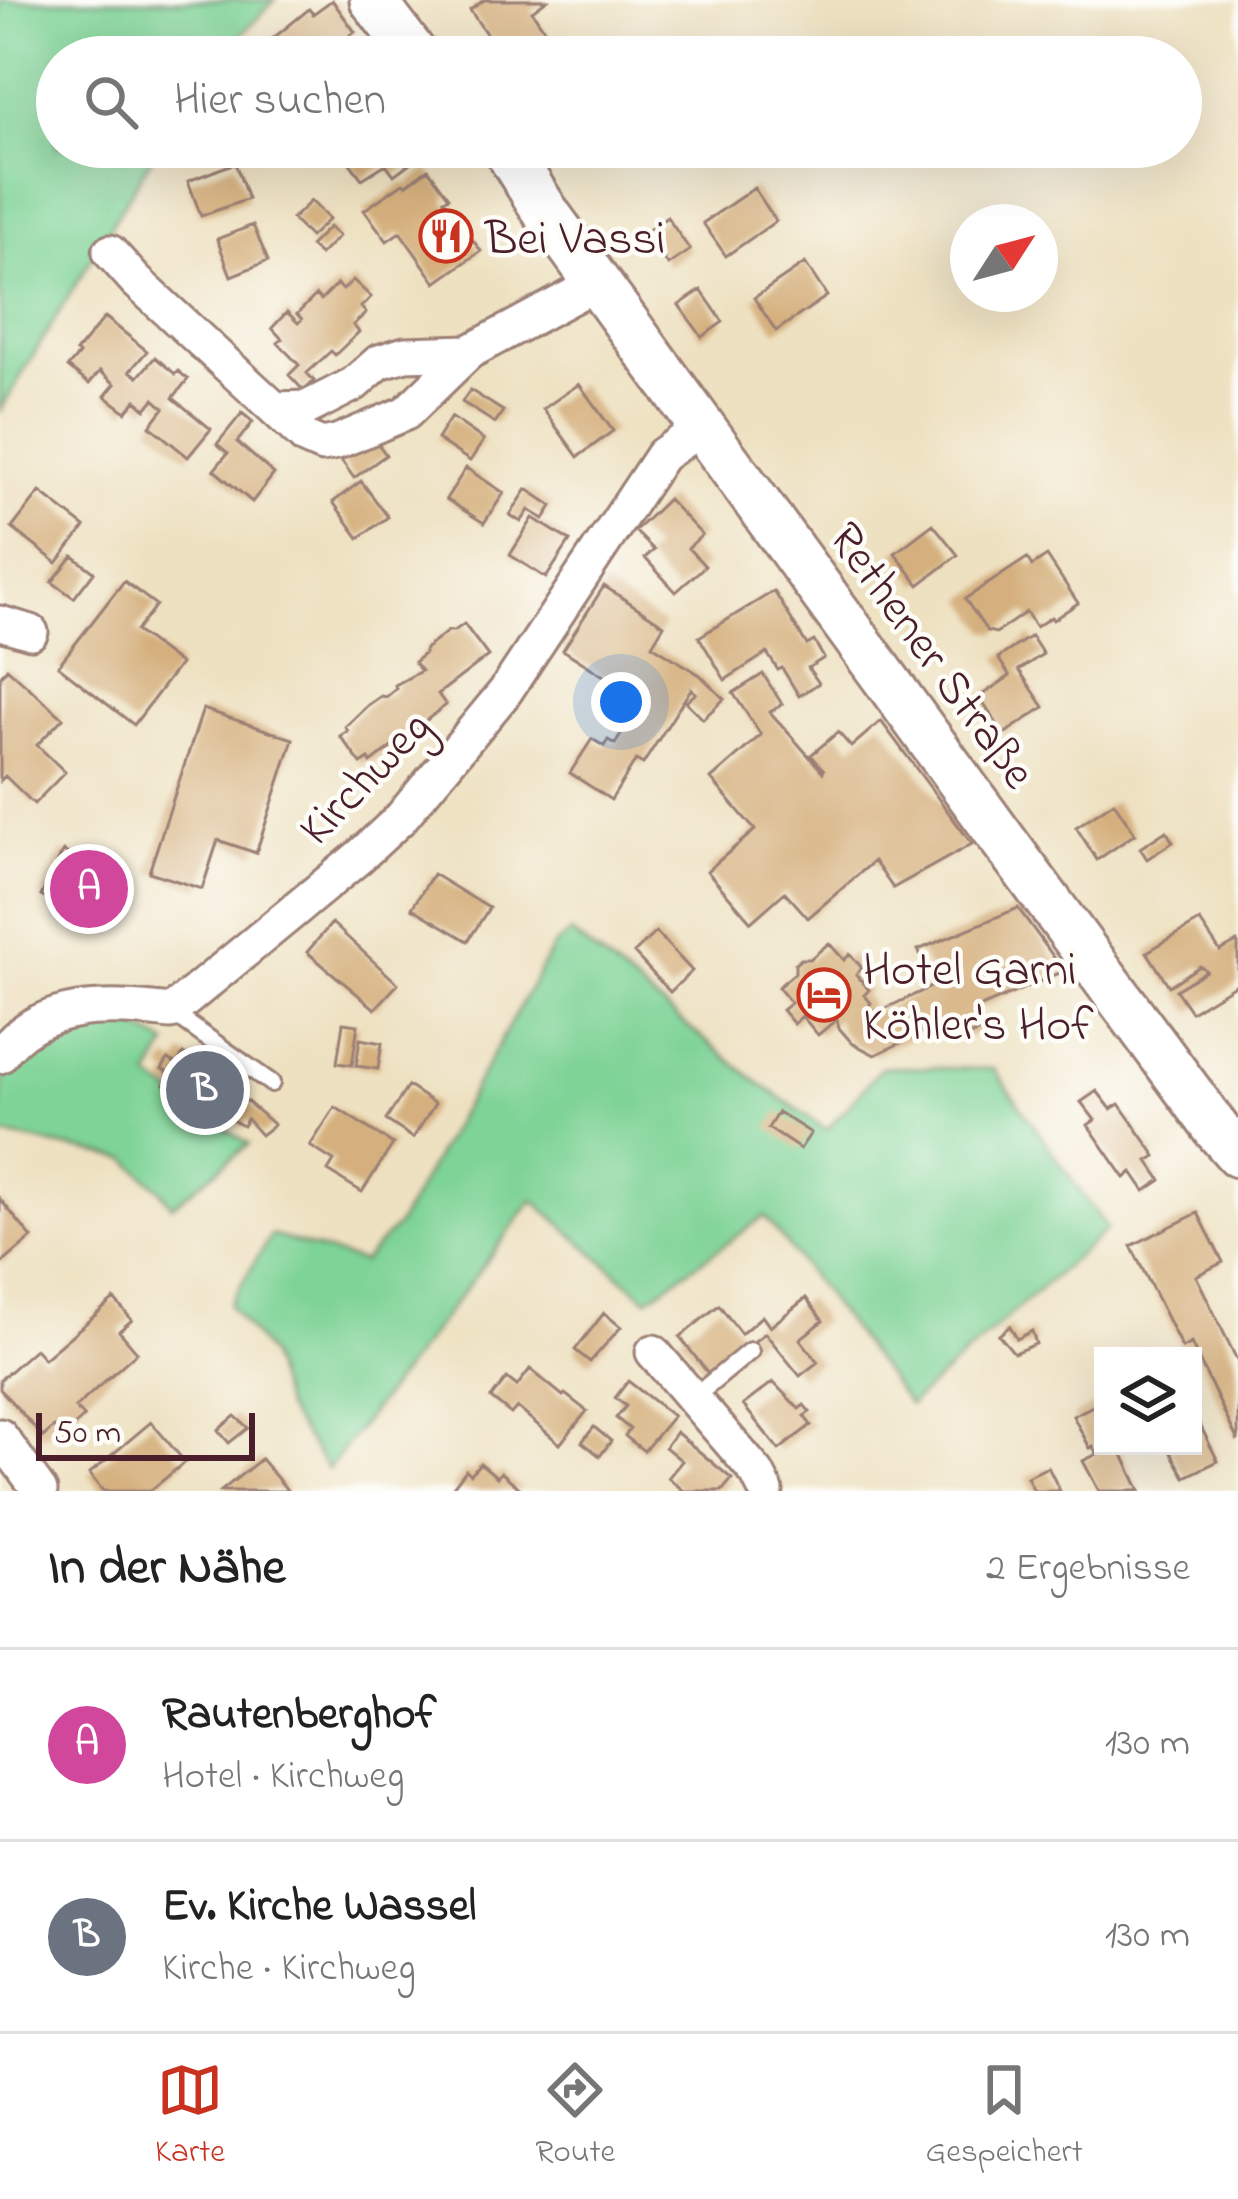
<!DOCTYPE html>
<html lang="de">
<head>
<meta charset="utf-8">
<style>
	body { margin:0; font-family:"Indie Flower",sans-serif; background:#f6f6f6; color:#222 }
	.controls { position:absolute; right:36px; bottom:36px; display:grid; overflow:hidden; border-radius:0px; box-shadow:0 12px 48px #0002 }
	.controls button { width:108px; height:108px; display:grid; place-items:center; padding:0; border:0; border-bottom:3px solid #e0e0e0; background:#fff; color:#222; font:60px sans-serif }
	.compass { position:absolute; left:950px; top:204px; width:108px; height:108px; border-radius:50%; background:#fff; box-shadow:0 12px 48px #0002; rotate:54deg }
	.scale { position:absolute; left:36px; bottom:30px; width:219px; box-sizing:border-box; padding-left:12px; border:6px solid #4a1f2b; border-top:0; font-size:33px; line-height:42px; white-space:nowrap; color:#4a1f2b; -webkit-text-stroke:9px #fdfcf7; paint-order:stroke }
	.you { position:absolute; left:621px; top:702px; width:42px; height:42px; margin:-30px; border:9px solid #fff; border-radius:50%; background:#1a73e8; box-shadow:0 0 0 18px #1a73e833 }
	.badge { display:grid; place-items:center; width:78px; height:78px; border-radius:50%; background:#c8321e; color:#fff; font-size:39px; font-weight:700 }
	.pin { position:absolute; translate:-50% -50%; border:6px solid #fff; box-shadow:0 3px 12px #0006 }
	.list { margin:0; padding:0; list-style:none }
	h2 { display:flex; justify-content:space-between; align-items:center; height:156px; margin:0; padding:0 48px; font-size:51px }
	h2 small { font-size:39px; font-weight:400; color:#767676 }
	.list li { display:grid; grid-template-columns:78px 1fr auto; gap:36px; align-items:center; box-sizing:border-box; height:192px; padding:0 48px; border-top:3px solid #e0e0e0 }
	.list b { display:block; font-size:45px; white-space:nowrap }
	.list p { margin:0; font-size:39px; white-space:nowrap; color:#767676 }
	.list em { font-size:39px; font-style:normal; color:#767676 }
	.icon { flex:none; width:66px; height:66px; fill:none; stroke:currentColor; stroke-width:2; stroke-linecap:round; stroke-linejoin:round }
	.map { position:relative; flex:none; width:1238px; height:1491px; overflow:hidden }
	.search { position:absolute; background:#fff; box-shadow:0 12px 48px #0002; left:36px; right:36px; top:36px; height:132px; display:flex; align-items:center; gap:30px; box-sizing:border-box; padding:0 42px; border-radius:66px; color:#767676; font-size:45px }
	.sheet { height:540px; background:#fff }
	nav { display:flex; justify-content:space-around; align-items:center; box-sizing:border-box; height:168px; border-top:3px solid #e0e0e0; background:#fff; font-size:33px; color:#767676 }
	nav a { display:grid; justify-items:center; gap:6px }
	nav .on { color:#c8321e }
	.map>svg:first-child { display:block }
	.green { fill:#7ed396; stroke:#647960; stroke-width:3 }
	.building { fill:#d5b07e }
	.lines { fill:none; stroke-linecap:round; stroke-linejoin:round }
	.service-casing { stroke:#9c8076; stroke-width:22 }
	.minor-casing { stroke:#9c8076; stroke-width:39 }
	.secondary-casing { stroke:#9c8076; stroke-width:51 }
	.service { stroke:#fff; stroke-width:16 }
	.minor { stroke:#fff; stroke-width:33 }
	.secondary { stroke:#fff; stroke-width:45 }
	.labels { text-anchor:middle; stroke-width:9; stroke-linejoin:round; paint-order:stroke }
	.poi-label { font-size:48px; fill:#4a1f2b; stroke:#fdfcf7; text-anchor:start }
	.street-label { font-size:48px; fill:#4a1f2b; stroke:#fdfcf7 }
</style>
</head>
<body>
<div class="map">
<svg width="1238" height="1491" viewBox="0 0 1238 1491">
	<rect width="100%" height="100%" fill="#fdfcf7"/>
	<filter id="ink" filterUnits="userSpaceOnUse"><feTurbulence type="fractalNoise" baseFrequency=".00833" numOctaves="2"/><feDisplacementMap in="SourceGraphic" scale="24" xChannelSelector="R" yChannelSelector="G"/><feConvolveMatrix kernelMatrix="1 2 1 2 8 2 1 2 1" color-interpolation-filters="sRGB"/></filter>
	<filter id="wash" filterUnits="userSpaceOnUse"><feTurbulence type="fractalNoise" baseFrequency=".004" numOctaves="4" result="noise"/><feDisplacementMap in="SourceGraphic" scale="48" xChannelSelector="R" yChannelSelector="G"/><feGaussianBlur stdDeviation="2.7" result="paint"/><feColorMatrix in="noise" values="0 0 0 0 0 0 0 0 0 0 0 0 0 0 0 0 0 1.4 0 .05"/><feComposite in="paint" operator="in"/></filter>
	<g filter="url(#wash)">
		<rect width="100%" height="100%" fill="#eee1c1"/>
		<path class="green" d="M0,0H275L220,57H57V147H158L0,411Z
			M571,933L755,1080L827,1130L882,1067L994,1069L1107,1229L909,1405L765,1216L647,1299L533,1200L328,1469L285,1409L268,1354L229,1305L271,1235L362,1262L398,1224L554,945Z
			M85,1018L131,1025L168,1044L149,1078L249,1144L172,1206L161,1191L127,1159L0,1134C0,1098 0,1060 30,1036C43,1026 69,1023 85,1018Z"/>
		<g id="blocks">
			<path class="building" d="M332,0L355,32L320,57H275L266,44L309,9L313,14Z
				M484,0H547L532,11L550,38L545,42L554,54L549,57H495L500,53L497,50L490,55L484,46L491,41L470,10Z
				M349,147H422L425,152L394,175L386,164L362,179L343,154Z
				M235,163L248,199L201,216L188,181Z
				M428,169L449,197L444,200L459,220L462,218L470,228L466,231L481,251L436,283L400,232L387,241L364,210L403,183L406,185Z
				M754,188L776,221L726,256L703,223Z
				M311,201L329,219L310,237L292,219Z
				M667,217L690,250L668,265L646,232Z
				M253,225L268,261L231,276L217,239Z
				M329,227L339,236L320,255L310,246Z
				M805,263L827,296L776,331L754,298Z
				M353,280L371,297L361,307L366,313L353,325L359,332L335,355L331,351L307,373L314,381L304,391L289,375L299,365L278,343L282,339L272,328L287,312L298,323L302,319L297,314L316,295L321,300L337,284L343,290Z
				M701,290L723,322L702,337L679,305Z
				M105,317L147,351L130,371L138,377L155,357L175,374L178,371L188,379L173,398L211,429L188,457L150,426L164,408L154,399L146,409L136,400L126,412L105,396L115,384L100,371L89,384L68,367L79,354L76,352Z
				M579,384L613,431L578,457L543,409Z
				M470,390L503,411L495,423L462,402Z
				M242,413L253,422L237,442L274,474L252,502L214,470L228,453L217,444Z
				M451,417L484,440L470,461L437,439Z
				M371,434L386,455L354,478L339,457Z
				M466,468L504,493L484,523L446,499Z
				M361,481L388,517L359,538L333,502Z
				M527,489L552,506L544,519L529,510L521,522L510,515Z
				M40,492L85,527L57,563L12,528Z
				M668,499L702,535L688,548L705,566L676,592L645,558L654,550L635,531Z
				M533,518L570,541L546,578L510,555Z
				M933,524L958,555L919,585L895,553Z
				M73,556L94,572L74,598L52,582Z
				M1047,556L1078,603L1053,620L1051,617L1036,627L1026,612L996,633L987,631L965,599L1027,558L1032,566Z
				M124,581L156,605L136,631L180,664L134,725L58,666Z
				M604,586L664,625L652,645L700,675L724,699L703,719L686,702L696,693L691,689L643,764L636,760L611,800L570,773L592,739L604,746L608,740L615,744L643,701L563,650Z
				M774,591L807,645L814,641L824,658L808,668L819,683L799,696L782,668L778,670L767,653L725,680L699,637Z
				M464,624L488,656L438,694L446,705L371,763L369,759L361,764L340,736L348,731L345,727L368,705L381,696L386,697L396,689L395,685L421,671L414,662L424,654L425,649L448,631H454Z
				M1031,636L1043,654L1019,670L1044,707L1004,734L979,697L1010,676L998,658Z
				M7,668L63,718L37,745L65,772L34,804L5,776L0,781V677Z
				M763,674L782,704L770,712L823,772L824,770L811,755L838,732L851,747L881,721L972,844L893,888L874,861L808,918L785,892L751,922L707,871L755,830L711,779L761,735L733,693Z
				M203,709L293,739L256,853L218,840L202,889L149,872Z
				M1114,802L1135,834L1097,860L1076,827Z
				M1166,831L1173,842L1147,859L1140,848Z
				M63,851L82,861L83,858L126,879L102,926L84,917L82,922L58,910L60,905L41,896Z
				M433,874L489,908L468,941L412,908Z
				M1018,908L1064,971L974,1010L981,1027L979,1032L962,1039L957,1037L949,1020L875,1055L852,1043L839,1028L837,1019L818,1035L802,1016L794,1024L782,1010L791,1003L778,987L795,973V964L801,959H810L829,943L844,960L850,954L862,968L856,974L869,990L864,995L871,1003L867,1010L880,1011L937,984L918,950Z
				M1200,921L1220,951L1237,942L1238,944V983L1191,1012L1176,990L1206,971L1203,968L1200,966L1169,986L1147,952Z
				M332,923L398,984L375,1009L307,952Z
				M656,932L692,971L670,992L634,953Z
				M343,1023L358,1025L352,1065L337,1063Z
				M360,1039L382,1043L378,1069L356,1066Z
				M183,1054L227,1080L225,1083L245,1095L243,1098L274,1125L261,1135L247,1119L243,1126L210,1108L208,1111L164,1084L170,1074L162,1069L168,1059L177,1064Z
				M408,1086L435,1104L413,1138L386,1120Z
				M1097,1091L1111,1109L1119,1104L1156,1156L1148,1161L1161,1180L1145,1191L1132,1172L1125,1178L1088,1125L1095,1120L1081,1102Z
				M335,1107L393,1144L362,1192L328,1171L334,1161L310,1146Z
				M778,1112L811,1133L800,1149L768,1128Z
				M0,1199L32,1238L0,1265Z
				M1198,1213L1223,1262L1196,1276L1238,1362V1441L1191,1343L1182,1348L1131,1246Z
				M806,1298L823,1321L800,1339L818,1362L800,1376L765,1333L710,1376L680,1337L719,1305L741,1334L762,1316L770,1327Z
				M114,1299L132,1320L119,1331L137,1352L75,1408L84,1417L63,1436L54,1427L43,1437L0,1389V1380L35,1349L44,1359Z
				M604,1313L621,1327L590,1362L575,1350Z
				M1010,1326L1017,1339L1032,1331L1036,1344L1014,1353L999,1335Z
				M530,1369L563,1396L565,1394L587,1411L560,1444L517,1407L511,1414L491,1398L507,1378L517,1386Z
				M628,1381L673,1416L644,1451L625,1436L630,1429L616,1418L626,1406L615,1398Z
				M773,1382L799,1409L804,1405L810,1412L804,1416L811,1425L779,1450L743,1405Z
				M1103,1401V1446H1119L1140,1491H1099L1083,1461L1097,1454L1093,1446L1090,1448L1073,1416Z
				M235,1416L248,1428L229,1443L218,1430Z
				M1197,1419L1218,1461L1185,1477L1167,1446H1193V1422Z
				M151,1422L185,1462L150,1491H103L89,1474Z
				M594,1427L611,1441L600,1456L582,1442Z
				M676,1432L732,1479L722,1491H684L668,1478L682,1461L665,1447Z
				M261,1459L288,1491H221Z
				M480,1463L497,1477L501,1472L523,1491H450L466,1470L471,1474Z
				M1048,1467L1060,1491H1034L1027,1477Z"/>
		</g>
	</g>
	<g filter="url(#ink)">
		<use href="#blocks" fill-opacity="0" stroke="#9c8076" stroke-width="3"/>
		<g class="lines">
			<g class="service-casing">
				<path id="service" d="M171,1012L271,1083
					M693,1398L750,1351"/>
			</g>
			<g class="minor-casing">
				<path id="minor" d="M110,252L136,281L275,409L306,438L322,445L337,442L406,413L469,352L597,283
					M275,409L307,408L354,384L379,362L405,354L469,352
					M0,623L31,632
					M0,1056C38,1000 110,1005 171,1012L359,857L400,819L505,692L662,455L703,427
					M653,1352L757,1473L766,1491
					M0,1436L40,1491"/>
			</g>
			<g class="secondary-casing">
				<path id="secondary" d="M373,0L416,57
					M505,147L547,214L1003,840L1217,1130L1238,1154"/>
			</g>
			<use href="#service" class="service"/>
			<use href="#minor" class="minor"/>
			<use href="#secondary" class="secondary"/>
		</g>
	</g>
	<defs>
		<g id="restaurant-ring" transform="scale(2.7)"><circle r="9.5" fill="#fdfcf7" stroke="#c8321e" stroke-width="1.5"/><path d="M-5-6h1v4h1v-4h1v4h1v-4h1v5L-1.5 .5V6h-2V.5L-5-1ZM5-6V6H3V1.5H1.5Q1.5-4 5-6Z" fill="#c8321e"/></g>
		<g id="hotel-ring" transform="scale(2.7)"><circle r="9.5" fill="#fdfcf7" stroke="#c8321e" stroke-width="1.5"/><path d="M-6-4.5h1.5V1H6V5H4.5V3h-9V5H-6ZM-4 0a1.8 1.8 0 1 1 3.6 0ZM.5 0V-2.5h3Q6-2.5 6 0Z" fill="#c8321e"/></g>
	</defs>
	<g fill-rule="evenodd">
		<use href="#restaurant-ring" x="446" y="236"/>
		<use href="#hotel-ring" x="824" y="995"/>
	</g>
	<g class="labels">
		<g class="poi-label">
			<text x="485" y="253">Bei Vassi</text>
			<text x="863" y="984">Hotel Garni<tspan x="863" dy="55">Köhler's Hof</tspan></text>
		</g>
		<g class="street-label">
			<text transform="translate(934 654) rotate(54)" y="17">Rethener Straße</text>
			<text transform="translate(363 776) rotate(-46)" y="17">Kirchweg</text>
		</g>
	</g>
</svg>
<div class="controls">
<button><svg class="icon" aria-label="layers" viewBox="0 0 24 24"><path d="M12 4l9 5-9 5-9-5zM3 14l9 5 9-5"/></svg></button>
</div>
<svg class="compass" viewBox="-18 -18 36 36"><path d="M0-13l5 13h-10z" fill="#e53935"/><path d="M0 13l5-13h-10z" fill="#767676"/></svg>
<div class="scale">50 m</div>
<div class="you"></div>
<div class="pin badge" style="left:89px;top:889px;background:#d1479c">A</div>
<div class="pin badge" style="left:205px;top:1090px;background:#6b7280">B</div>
<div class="search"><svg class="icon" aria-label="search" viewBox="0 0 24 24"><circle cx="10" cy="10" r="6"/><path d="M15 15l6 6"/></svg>Hier suchen</div>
</div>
<section class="sheet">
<h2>In der Nähe<small>2 Ergebnisse</small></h2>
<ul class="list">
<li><span class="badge" style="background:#d1479c">A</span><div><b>Rautenberghof</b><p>Hotel · Kirchweg</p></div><em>130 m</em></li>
<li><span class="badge" style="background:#6b7280">B</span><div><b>Ev. Kirche Wassel</b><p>Kirche · Kirchweg</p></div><em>130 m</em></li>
</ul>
</section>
<nav>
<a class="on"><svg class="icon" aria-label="map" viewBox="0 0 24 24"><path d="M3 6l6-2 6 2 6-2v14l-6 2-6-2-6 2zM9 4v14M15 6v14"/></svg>Karte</a>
<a><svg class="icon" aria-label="directions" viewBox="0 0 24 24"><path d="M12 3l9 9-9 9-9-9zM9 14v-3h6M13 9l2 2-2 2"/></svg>Route</a>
<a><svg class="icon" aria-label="saved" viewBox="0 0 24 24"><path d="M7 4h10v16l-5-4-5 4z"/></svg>Gespeichert</a>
</nav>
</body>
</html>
